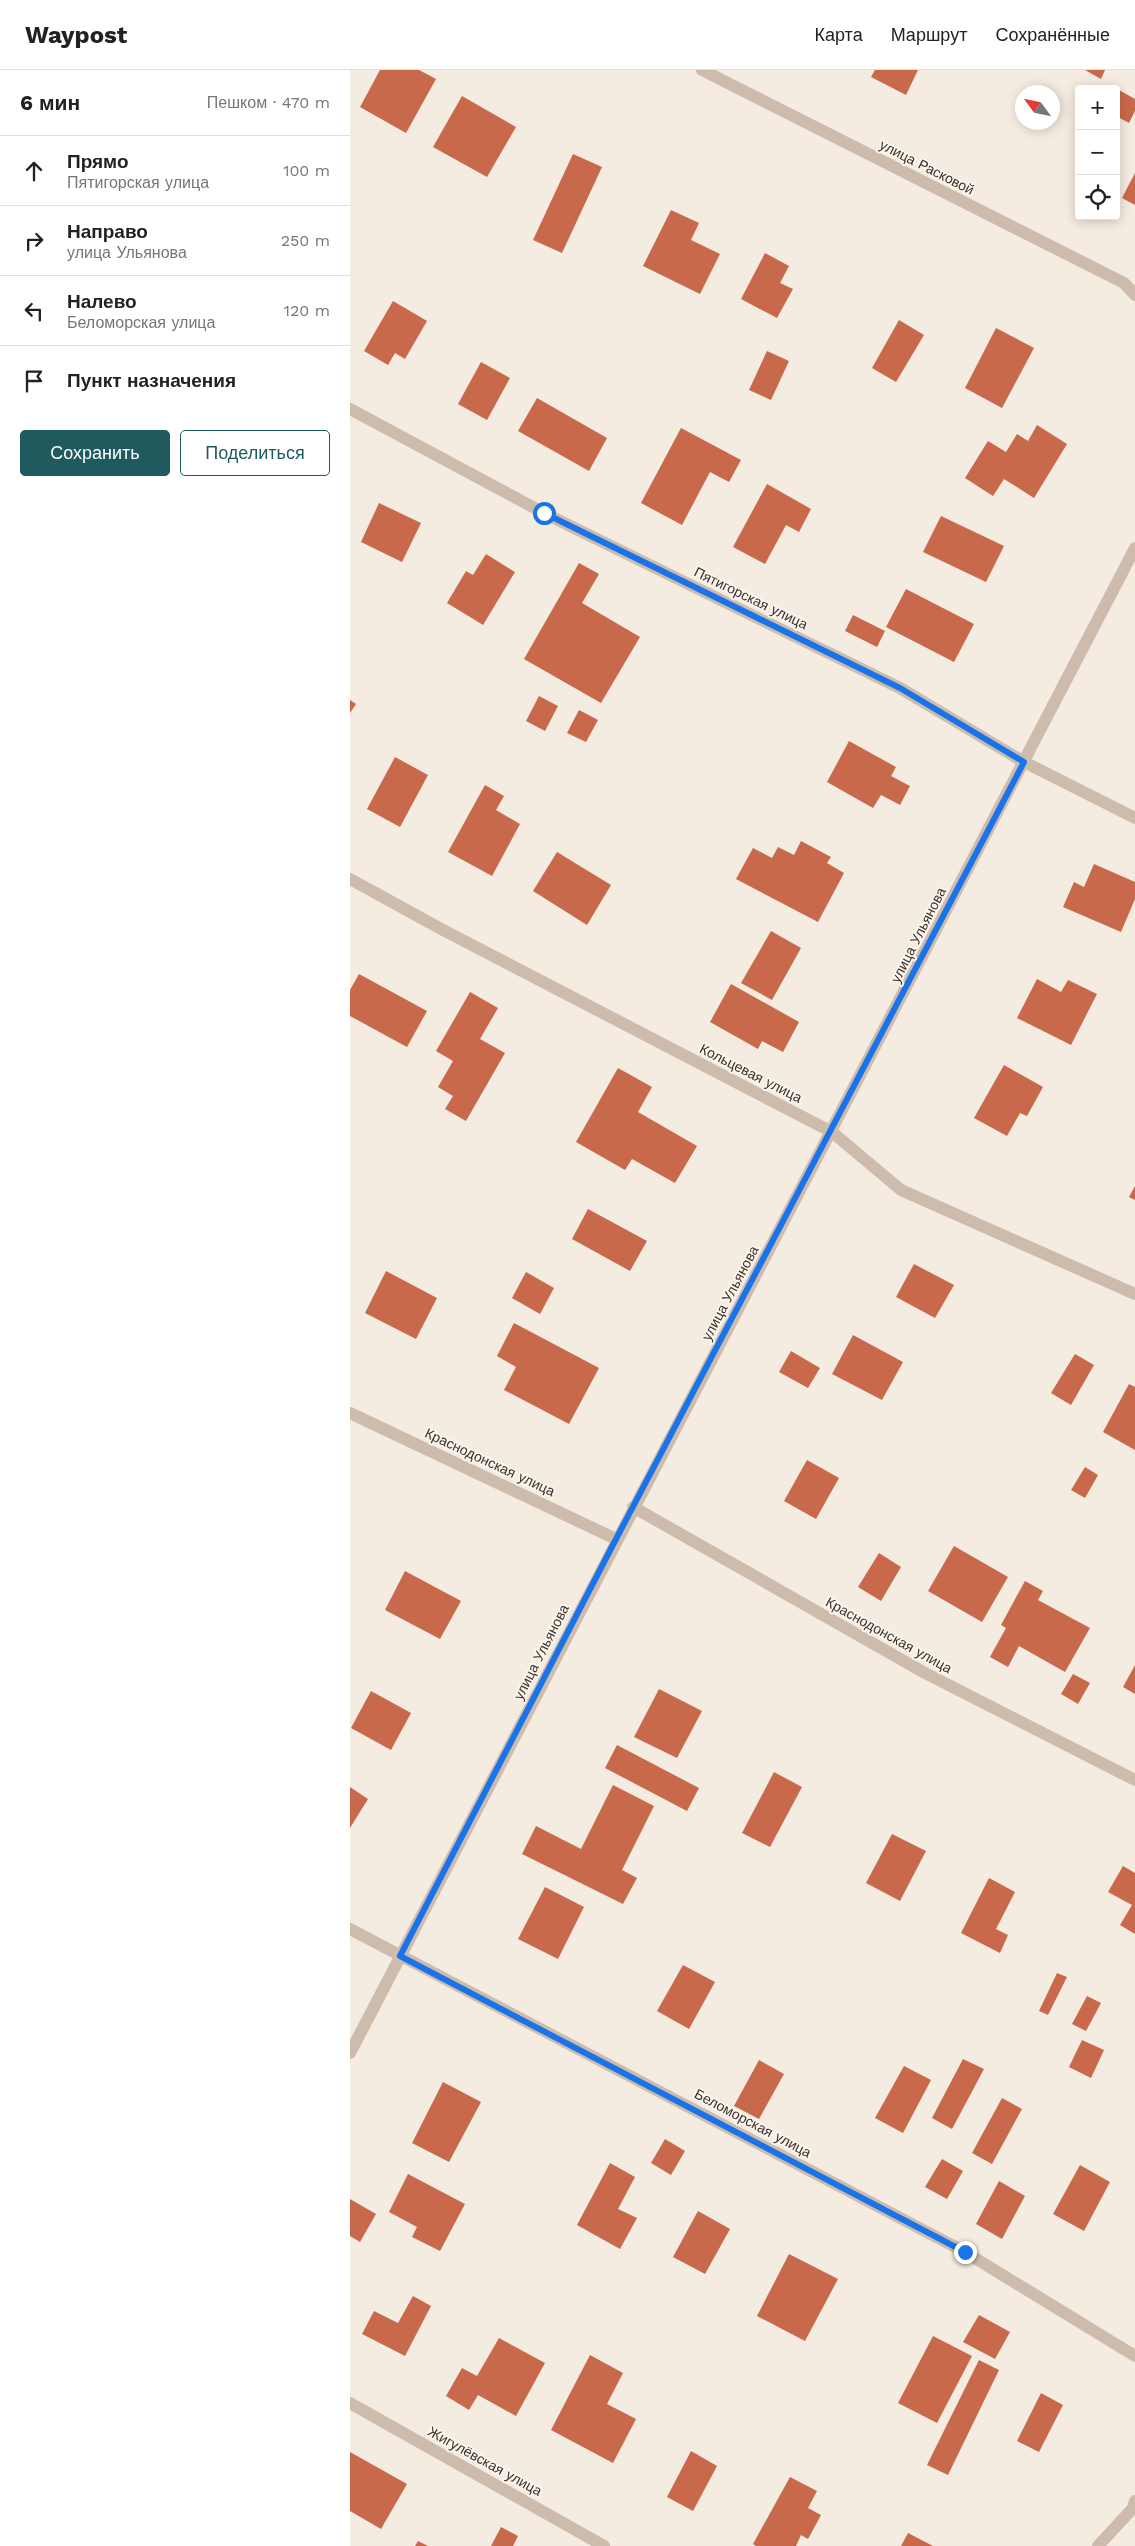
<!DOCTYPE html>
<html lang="ru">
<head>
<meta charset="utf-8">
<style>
	body { margin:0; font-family:"Work Sans",sans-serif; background:#f6f6f6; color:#222 }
	.controls { position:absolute; right:15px; top:15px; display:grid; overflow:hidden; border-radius:5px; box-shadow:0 2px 12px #0003 }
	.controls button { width:45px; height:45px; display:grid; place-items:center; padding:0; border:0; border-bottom:1px solid #e0e0e0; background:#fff; color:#222; font:25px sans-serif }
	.compass { position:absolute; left:665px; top:15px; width:45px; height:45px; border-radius:50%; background:#fff; box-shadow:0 2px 12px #0003; rotate:303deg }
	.stop { position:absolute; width:15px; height:15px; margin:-11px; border:4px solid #1a73e8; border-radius:50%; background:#fff }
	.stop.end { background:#1a73e8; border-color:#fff; box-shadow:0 1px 5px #0008 }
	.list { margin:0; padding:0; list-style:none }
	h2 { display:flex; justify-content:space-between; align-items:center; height:65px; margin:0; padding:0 20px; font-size:21px }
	h2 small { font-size:16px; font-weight:400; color:#767676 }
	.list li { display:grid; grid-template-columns:32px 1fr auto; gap:15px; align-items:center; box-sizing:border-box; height:70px; padding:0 20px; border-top:1px solid #e0e0e0 }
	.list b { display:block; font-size:19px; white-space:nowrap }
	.list p { margin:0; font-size:16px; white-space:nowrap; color:#767676 }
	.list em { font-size:16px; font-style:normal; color:#767676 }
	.actions { display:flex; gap:10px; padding:15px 20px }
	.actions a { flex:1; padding:11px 0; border:1px solid #1f5a5e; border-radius:5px; text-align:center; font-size:18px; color:#1f5a5e }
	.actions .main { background:#1f5a5e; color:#fff }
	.icon { flex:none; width:28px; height:28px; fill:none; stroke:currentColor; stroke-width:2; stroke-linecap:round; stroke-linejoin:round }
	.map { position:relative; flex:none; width:785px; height:2476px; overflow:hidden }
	header { display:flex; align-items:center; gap:30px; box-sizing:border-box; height:70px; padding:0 25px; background:#fff; border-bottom:1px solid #e0e0e0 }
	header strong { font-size:24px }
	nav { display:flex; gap:28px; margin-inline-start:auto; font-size:18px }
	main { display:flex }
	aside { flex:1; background:#fff }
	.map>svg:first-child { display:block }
	.building { fill:#c8694b }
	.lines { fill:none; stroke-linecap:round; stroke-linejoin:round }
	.minor { stroke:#cdbbac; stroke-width:12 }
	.route { stroke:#1a73e8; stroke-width:6 }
	.labels { text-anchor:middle; stroke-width:4; stroke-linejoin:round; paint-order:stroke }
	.street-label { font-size:14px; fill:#3b302b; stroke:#fbf5ee }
</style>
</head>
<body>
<header>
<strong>Waypost</strong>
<nav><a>Карта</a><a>Маршрут</a><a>Сохранённые</a></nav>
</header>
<main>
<aside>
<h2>6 мин<small>Пешком · 470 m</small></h2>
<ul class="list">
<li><svg class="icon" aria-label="ahead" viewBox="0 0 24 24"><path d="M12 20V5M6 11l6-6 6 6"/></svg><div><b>Прямо</b><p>Пятигорская улица</p></div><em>100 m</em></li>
<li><svg class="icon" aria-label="right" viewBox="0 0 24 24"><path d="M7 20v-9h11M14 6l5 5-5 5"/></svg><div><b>Направо</b><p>улица Ульянова</p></div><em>250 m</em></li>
<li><svg class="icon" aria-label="left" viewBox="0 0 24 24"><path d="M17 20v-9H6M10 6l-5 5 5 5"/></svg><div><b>Налево</b><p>Беломорская улица</p></div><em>120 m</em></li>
<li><svg class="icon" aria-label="arrive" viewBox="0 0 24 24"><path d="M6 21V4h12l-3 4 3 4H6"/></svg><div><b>Пункт назначения</b></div></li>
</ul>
<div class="actions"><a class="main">Сохранить</a><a>Поделиться</a></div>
</aside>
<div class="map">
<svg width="785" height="2476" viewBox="0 0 785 2476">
	<rect width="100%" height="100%" fill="#f4ebe1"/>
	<path class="building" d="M30,0H69L86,9L56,63L10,37Z
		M525,0H568L556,25L521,7Z
		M735,0H755L751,9Z
		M760,15L785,29V41L779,53L766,46V19H758Z
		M112,26L166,57L137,107L83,77Z
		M223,84L252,97L212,183L183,170Z
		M785,103V135L772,128Z
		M321,140L349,153L341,170L370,184L350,224L293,196Z
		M415,183L439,196L430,213L443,219L427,248L391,229Z
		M43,231L77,251L55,289L45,283L38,295L14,281Z
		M549,250L574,265L546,312L522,298Z
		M646,258L684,278L652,338L615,318Z
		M417,281L439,291L421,330L399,320Z
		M131,292L160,308L137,350L108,334Z
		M187,328L257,368L239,401L168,361Z
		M687,355L717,374L684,428L654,409L643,426L615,408L638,371L656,382L667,364L678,371Z
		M331,358L391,390L379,412L360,402L332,455L291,433Z
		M417,414L461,439L449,462L436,455L415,494L383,477Z
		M29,433L71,453L52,492L11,472Z
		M591,446L654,476L636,512L573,482Z
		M136,484L165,502L133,555L97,533L116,501L123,505Z
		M229,493L249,504L232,533L290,567L251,633L174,589Z
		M556,519L624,554L604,592L536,557Z
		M503,545L535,561L527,577L495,561Z
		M189,626L208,636L195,661L176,651Z
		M0,630L6,634L0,643Z
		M229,640L248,650L236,672L217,663Z
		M499,671L546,697L541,706L560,716L550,735L531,725L523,738L477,712Z
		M45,687L78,705L50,757L17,739Z
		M135,715L154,726L146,740L170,754L142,806L98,782Z
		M451,771L481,787L477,793L494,803L468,852L386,809L403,778L422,788L428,777L444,785Z
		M207,782L261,815L237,855L183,821Z
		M744,794L785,812V829L771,862L713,837L724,812L734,817Z
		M421,861L451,878L422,930L391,913Z
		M9,904L77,941L57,977L0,946V920Z
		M687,909L711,922L718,910L747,924L721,975L667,948Z
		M381,914L449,952L433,982L412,971L408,979L360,952Z
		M120,922L148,938L130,969L155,983L116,1051L95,1039L103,1026L88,1017L103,991L86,981Z
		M654,995L693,1017L677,1046L670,1043L657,1066L624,1048Z
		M268,998L302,1017L288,1042L347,1076L325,1113L282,1089L275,1100L226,1072Z
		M785,1116V1130L779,1127Z
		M238,1139L297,1171L280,1201L222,1169Z
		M564,1194L604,1215L585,1248L546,1227Z
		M36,1201L87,1228L66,1269L15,1243Z
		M176,1202L204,1218L190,1244L162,1228Z
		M164,1253L249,1298L219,1354L154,1320L166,1297L147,1286Z
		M503,1265L553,1292L532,1330L482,1304Z
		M441,1281L470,1298L458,1318L429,1302Z
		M725,1284L744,1295L721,1335L701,1323Z
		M779,1314L785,1317V1380L753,1362Z
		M457,1390L489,1408L466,1449L434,1431Z
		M735,1397L748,1405L735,1428L721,1420Z
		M604,1476L658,1507L632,1552L578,1521Z
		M529,1483L551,1497L531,1531L508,1517Z
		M55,1501L111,1531L90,1569L35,1540Z
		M675,1511L693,1521L688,1530L740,1558L715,1602L669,1576L658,1597L640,1587L656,1558L651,1555Z
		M785,1595V1624L773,1617Z
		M723,1604L740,1613L728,1634L711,1624Z
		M309,1619L352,1641L327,1688L284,1667Z
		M21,1621L61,1643L41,1680L1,1658Z
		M267,1675L349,1718L337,1741L255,1698Z
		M424,1702L452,1717L420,1777L392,1763Z
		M263,1715L304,1736L272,1800L287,1808L273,1834L172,1784L186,1756L231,1779Z
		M0,1717L18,1729L0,1758Z
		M542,1764L576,1781L550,1831L516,1813Z
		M773,1796L785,1803V1864L770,1855L782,1835L758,1822Z
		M639,1808L665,1822L646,1859L658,1865L650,1883L611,1863Z
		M195,1817L234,1837L208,1889L168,1869Z
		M333,1895L365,1912L339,1959L307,1941Z
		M707,1903L717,1907L698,1945L689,1941Z
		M737,1926L751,1933L736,1961L722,1954Z
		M732,1970L754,1980L741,2008L719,1997Z
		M613,1989L634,1999L602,2059L582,2048Z
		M409,1990L434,2004L409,2049L384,2036Z
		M554,1996L581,2010L553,2063L525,2048Z
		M93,2012L131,2032L99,2092L62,2073Z
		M652,2028L672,2039L642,2094L622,2083Z
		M315,2069L335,2081L321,2105L301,2093Z
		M592,2089L613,2101L597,2129L575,2117Z
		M260,2093L285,2107L268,2139L287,2148L270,2179L227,2155Z
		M730,2095L760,2112L734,2161L703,2144Z
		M58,2104L115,2134L90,2181L62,2167L67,2157L39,2142Z
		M649,2111L675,2126L652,2169L626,2154Z
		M0,2129L26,2144L10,2172L0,2166Z
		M348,2141L380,2159L355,2204L323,2187Z
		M439,2184L488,2209L455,2271L407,2246Z
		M63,2226L81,2236L55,2286L12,2264L24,2241L48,2253Z
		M629,2245L660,2262L645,2289L613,2272Z
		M583,2266L622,2286L587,2353L548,2333Z
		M149,2268L195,2293L166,2346L128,2325L119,2340L96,2326L112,2298L127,2306Z
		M240,2285L273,2303L257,2334L286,2349L263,2393L201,2360Z
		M629,2290L649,2300L598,2405L577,2395Z
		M691,2323L713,2335L689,2382L667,2371Z
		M341,2381L367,2396L343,2441L317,2427Z
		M0,2382L57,2414L31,2459L0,2441Z
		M440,2407L467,2421L458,2438L471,2445L458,2469L451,2465L446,2476H406L403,2474Z
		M151,2457L168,2466L163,2476H141Z
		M558,2463L583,2476H551Z
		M68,2471L78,2476H65Z"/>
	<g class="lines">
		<path class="minor" d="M352,0L774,213L785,225
			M0,339L194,443L550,618L674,692L785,748
			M0,809L93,860L482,1062L551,1120L785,1224
			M0,1343L266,1469
			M283,1437L575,1603L785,1710
			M0,1859L615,2182L785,2286
			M0,1983L785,478
			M0,2333L254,2476
			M748,2476L783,2438L785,2431"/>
	</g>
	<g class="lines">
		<path class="route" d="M194,443L550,618L674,692L266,1469L50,1886L615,2182"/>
	</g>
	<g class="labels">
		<g class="street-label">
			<text transform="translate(577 97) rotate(27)" y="5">улица Расковой</text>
			<text transform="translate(401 528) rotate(26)" y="5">Пятигорская улица</text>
			<text transform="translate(568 865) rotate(-63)" y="5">улица Ульянова</text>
			<text transform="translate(401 1003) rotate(27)" y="5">Кольцевая улица</text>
			<text transform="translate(380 1223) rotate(-62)" y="5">улица Ульянова</text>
			<text transform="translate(140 1392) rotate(25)" y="5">Краснодонская улица</text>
			<text transform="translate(539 1565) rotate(29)" y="5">Краснодонская улица</text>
			<text transform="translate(191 1582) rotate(-63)" y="5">улица Ульянова</text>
			<text transform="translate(403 2053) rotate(28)" y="5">Беломорская улица</text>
			<text transform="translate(135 2391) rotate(29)" y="5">Жигулёвская улица</text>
		</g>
	</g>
</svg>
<div class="controls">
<button>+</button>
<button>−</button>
<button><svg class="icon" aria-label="locate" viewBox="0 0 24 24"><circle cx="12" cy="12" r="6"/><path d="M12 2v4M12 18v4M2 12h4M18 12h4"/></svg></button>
</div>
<svg class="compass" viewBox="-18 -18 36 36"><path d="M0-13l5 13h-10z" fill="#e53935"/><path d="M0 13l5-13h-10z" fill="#767676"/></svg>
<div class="stop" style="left:194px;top:443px"></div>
<div class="stop end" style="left:615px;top:2182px"></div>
</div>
</main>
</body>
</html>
